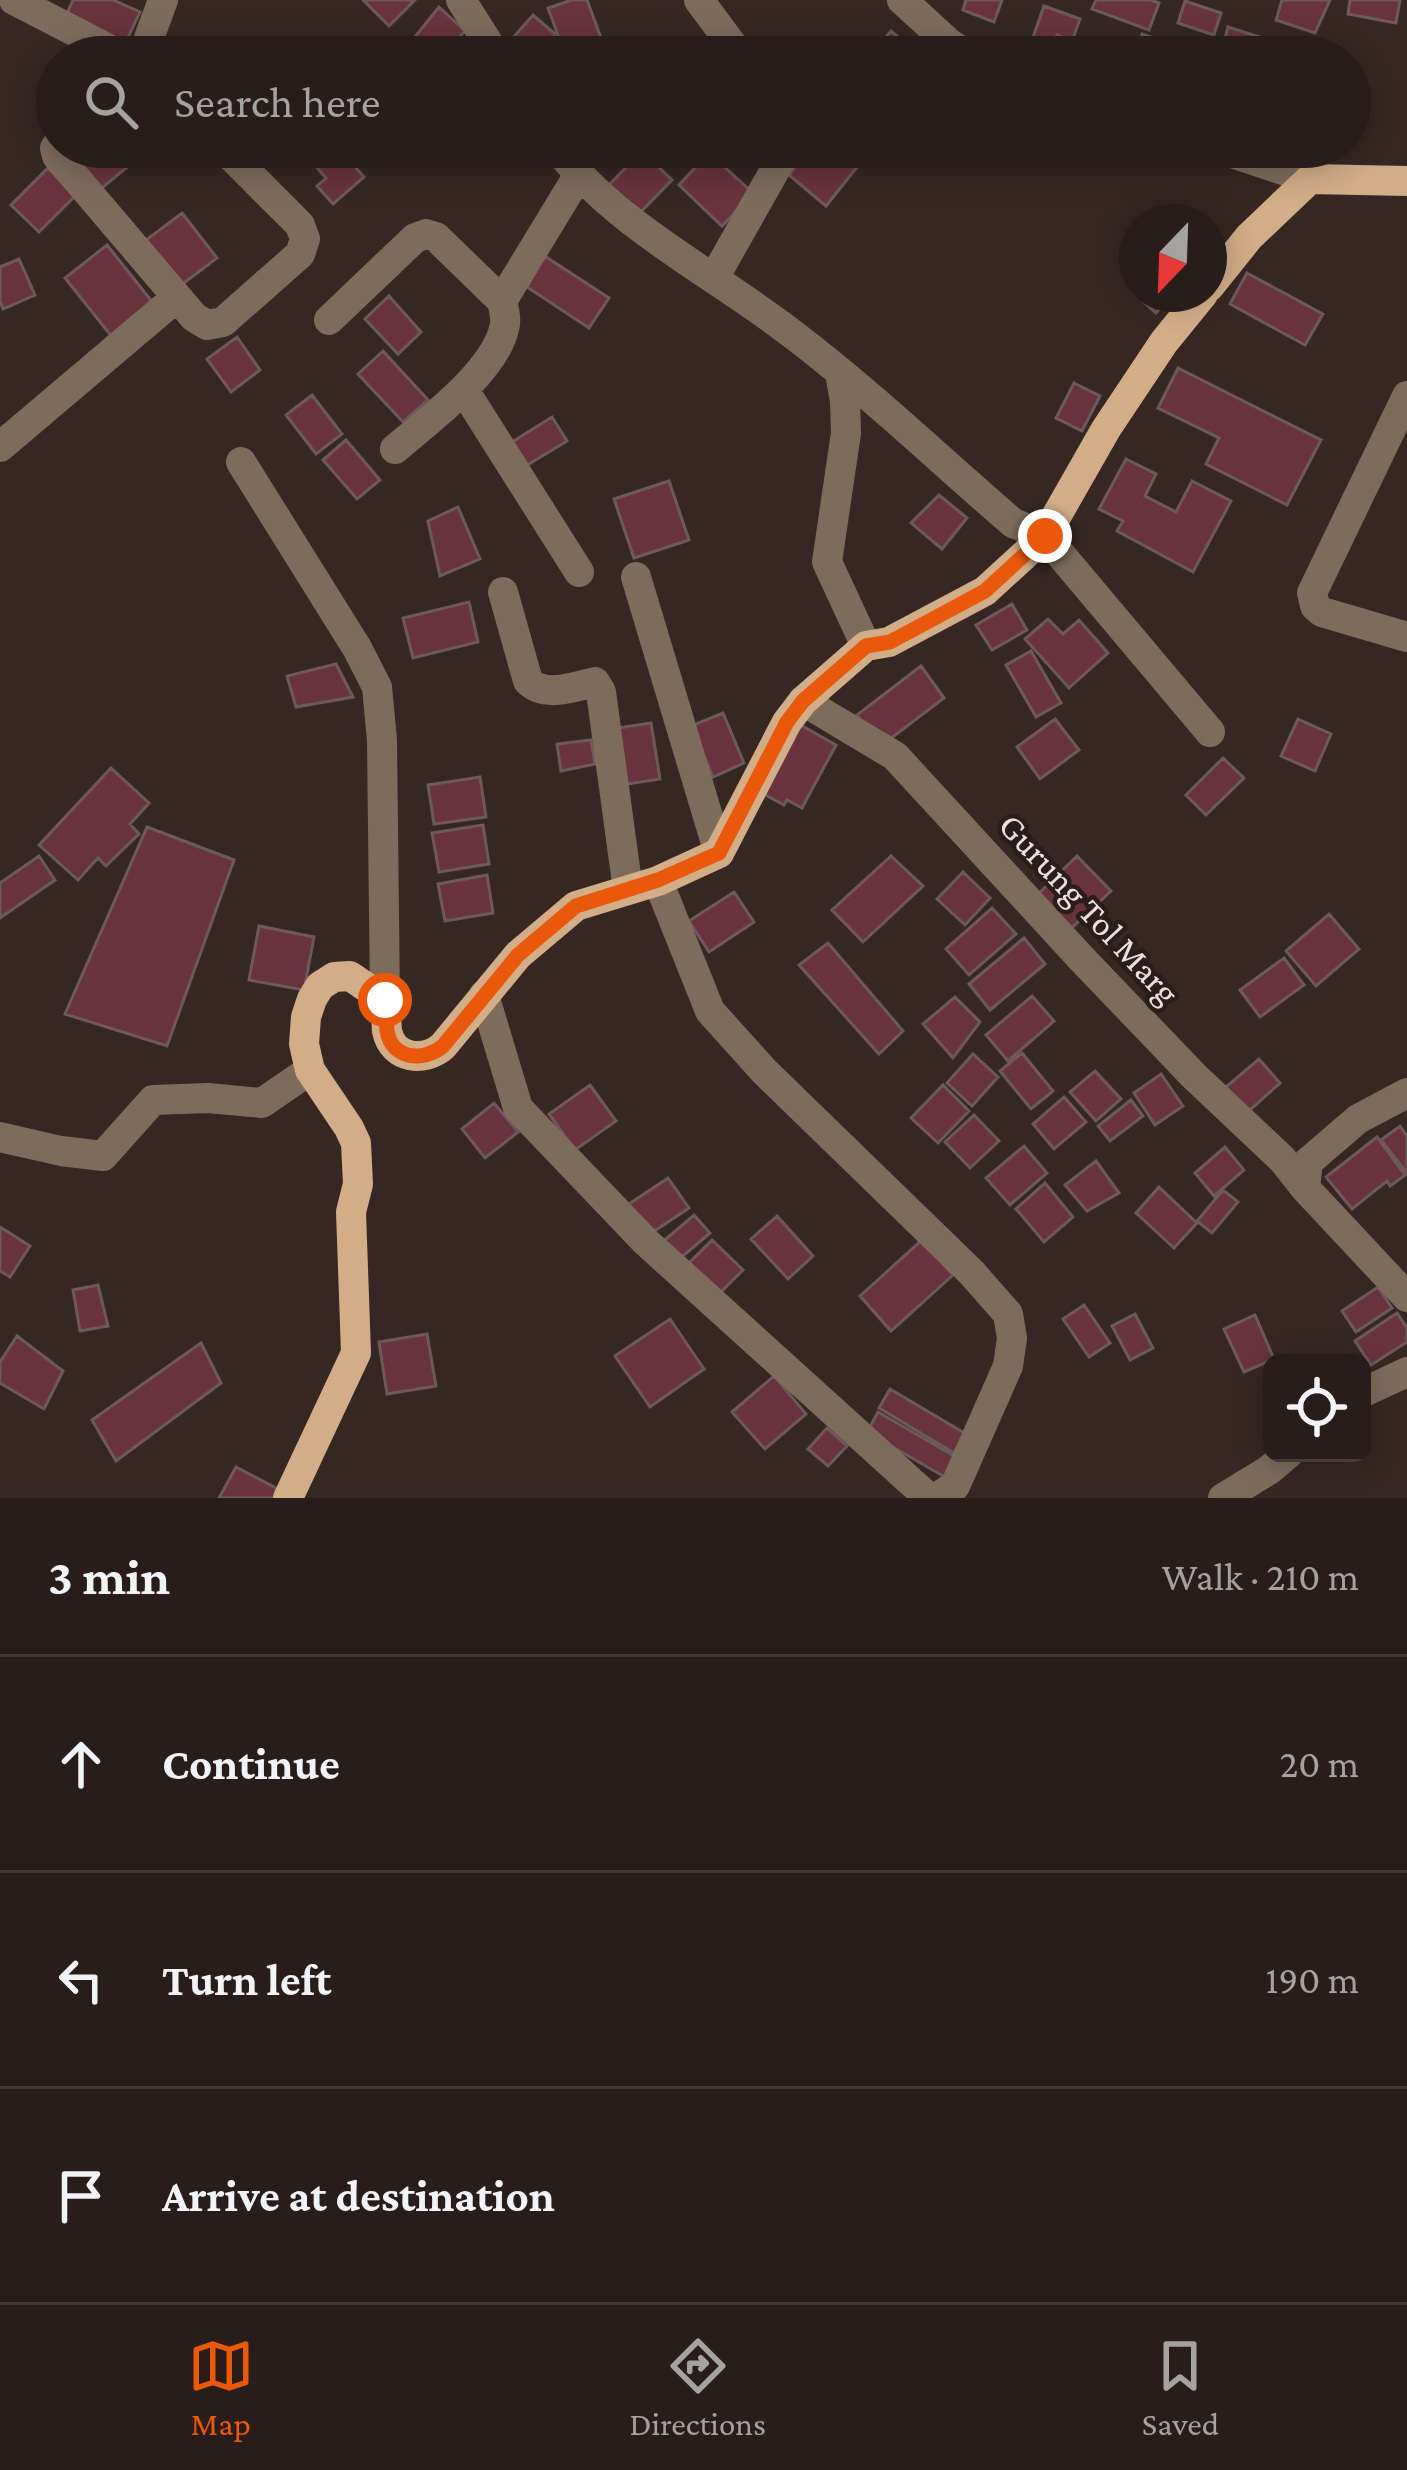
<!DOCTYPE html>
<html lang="en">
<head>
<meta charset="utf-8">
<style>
	body { margin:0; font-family:"Crimson Pro",serif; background:#342a27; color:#f1f3f6 }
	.controls { position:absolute; right:36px; bottom:36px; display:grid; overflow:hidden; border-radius:18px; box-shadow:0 6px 30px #0003 }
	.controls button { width:108px; height:108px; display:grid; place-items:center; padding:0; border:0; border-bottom:3px solid #443b39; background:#281d1a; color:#f1f3f6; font:60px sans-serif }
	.compass { position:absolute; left:1119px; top:204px; width:108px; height:108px; border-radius:50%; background:#281d1a; box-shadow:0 6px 30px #0003; rotate:203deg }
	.stop { position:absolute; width:36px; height:36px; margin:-27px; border:9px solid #ea580c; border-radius:50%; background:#fff }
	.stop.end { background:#ea580c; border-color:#fff; box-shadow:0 3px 12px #0008 }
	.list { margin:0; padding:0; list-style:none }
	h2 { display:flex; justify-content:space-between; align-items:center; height:156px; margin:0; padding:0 48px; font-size:51px }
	h2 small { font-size:39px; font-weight:400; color:#a5a2a2 }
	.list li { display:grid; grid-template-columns:78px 1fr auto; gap:36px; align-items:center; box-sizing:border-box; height:216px; padding:0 48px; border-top:3px solid #443b39 }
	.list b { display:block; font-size:45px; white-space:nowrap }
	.list em { font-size:39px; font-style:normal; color:#a5a2a2 }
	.icon { flex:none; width:66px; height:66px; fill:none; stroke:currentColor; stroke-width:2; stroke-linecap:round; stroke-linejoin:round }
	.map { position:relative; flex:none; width:1407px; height:1498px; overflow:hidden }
	.search { position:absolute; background:#281d1a; box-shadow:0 6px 30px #0003; left:36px; right:36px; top:36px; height:132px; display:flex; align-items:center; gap:30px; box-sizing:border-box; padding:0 42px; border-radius:66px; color:#a5a2a2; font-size:45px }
	.sheet { height:804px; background:#281d1a }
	nav { display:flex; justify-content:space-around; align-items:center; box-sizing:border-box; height:168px; border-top:3px solid #443b39; background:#281d1a; font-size:33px; color:#a5a2a2 }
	nav a { display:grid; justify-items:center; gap:6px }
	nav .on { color:#ea580c }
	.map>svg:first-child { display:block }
	.building { fill:#68333c; stroke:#6c595c; stroke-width:3 }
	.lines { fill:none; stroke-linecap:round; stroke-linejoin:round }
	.minor { stroke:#7e6c5b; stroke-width:30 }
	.major { stroke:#d1ad88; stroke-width:30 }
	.route { stroke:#ea580c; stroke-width:15 }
	.labels { text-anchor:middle; stroke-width:9; stroke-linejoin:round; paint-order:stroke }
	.street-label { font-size:36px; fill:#ebe0dd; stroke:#2b1d19 }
</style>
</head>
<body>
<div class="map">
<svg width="1407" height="1498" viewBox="0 0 1407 1498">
	<rect width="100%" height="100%" fill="#362722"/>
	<path class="building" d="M73,0H113L140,12L124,46L65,18Z
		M363,0H415L389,26Z
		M572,0H587L608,57H566L548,8Z
		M966,0H1002L994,22L963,10Z
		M1096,0H1151L1159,3L1149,30L1092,9Z
		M1282,0H1330L1315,33L1276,20Z
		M1350,0H1400L1396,23L1348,14Z
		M1185,1L1221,13L1214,35L1178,23Z
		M1044,6L1080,19L1072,41L1057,35L1050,54L1030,46Z
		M439,7L465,31L440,57H426L410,43Z
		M533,15L555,34L536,57H512L503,49Z
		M1228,27L1266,39L1261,57H1220Z
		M891,31L920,56L919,57H868Z
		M1142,34L1176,46L1172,57H1134Z
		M76,147H117L131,164L98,191L68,153Z
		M331,147H338L364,177L333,204L317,186L326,178L313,163Z
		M810,147H873L826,206L789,175Z
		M642,151L672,180L634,219L604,190Z
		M709,153L753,193L722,226L679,185Z
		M48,168L75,196L39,232L11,205Z
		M182,213L217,258L180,286L145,241Z
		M107,245L154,304L112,337L65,278Z
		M543,255L609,298L589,328L527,287Z
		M19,259L35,295L3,309L0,301V267Z
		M1247,273L1323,314L1305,345L1230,304Z
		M1137,287V294H1172L1156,313L1133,292Z
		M389,296L421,332L398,354L365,319Z
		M237,337L260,370L231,392L207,359Z
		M383,351L428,400L403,422L358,374Z
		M1178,368L1321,440L1287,505L1206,464L1219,438L1158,408Z
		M1074,383L1100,396L1082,431L1056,418Z
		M312,395L342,434L316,454L286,415Z
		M552,417L567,441L524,467L509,444Z
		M346,440L380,480L357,499L323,460Z
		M1126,459L1156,474L1145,496L1176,512L1192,481L1231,501L1193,572L1117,531L1123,521L1099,509Z
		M669,481L689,540L634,558L614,499Z
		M939,495L967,518L942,549L911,523Z
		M458,507L480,559L440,576L428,521Z
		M469,602L478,642L413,658L403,618Z
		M1012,604L1027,630L992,650L976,625Z
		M1048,619L1063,634L1079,620L1108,653L1069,688L1025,639Z
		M1031,651L1061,703L1036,717L1006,665Z
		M336,664L353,697L296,707L287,676Z
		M921,666L944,698L881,746L857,715Z
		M723,713L744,763L713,777L691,726Z
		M1055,719L1079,750L1040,779L1017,747Z
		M1298,719L1331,734L1315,771L1281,756Z
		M651,723L660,779L627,784L618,728Z
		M799,724L836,745L802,808L787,800L784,805L762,793Z
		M591,740L595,764L561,771L557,744Z
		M1223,758L1244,778L1206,815L1186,795Z
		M111,768L149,803L130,824L139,834L106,866L98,858L78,880L39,845Z
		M480,777L486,817L434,824L428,785Z
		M483,825L489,864L439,872L432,833Z
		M147,827L234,860L167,1046L65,1014Z
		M39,856L55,880L0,918V883Z
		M891,856L923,886L863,942L832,910Z
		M1077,856L1111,891L1064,935L1032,900Z
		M963,872L990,898L965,925L937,899Z
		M487,875L493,913L445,921L438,884Z
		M734,892L754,922L709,952L689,921Z
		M992,908L1016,934L969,975L946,949Z
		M1329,914L1359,949L1316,986L1286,951Z
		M259,926L314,937L304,990L249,980Z
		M1024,938L1045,964L990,1010L969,984Z
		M828,943L903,1031L879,1054L799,965Z
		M1284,958L1304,985L1260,1017L1240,990Z
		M1032,996L1054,1021L1008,1061L986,1035Z
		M955,997L980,1022L953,1058L923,1024Z
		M1022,1053L1053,1091L1031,1109L1000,1071Z
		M973,1054L998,1077L972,1106L947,1083Z
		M1259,1059L1280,1083L1242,1117L1220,1092Z
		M1095,1071L1121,1099L1096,1121L1070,1092Z
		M1161,1074L1183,1106L1155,1125L1134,1093Z
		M590,1085L616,1121L575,1150L549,1114Z
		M943,1085L969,1111L938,1143L911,1118Z
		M1064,1097L1086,1122L1054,1149L1033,1124Z
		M1131,1100L1143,1116L1110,1141L1098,1126Z
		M494,1103L518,1132L485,1158L462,1129Z
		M974,1115L999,1141L970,1168L945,1142Z
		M1400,1126L1407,1136V1173L1381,1140Z
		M1377,1137L1405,1175L1390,1186L1387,1181L1352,1209L1326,1177Z
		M1024,1146L1047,1173L1010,1205L986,1178Z
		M1225,1147L1244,1170L1214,1196L1195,1173Z
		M1096,1161L1119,1193L1087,1211L1065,1185Z
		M668,1178L689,1208L647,1236L626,1206Z
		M1045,1183L1073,1217L1044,1242L1016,1209Z
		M1159,1187L1197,1223L1174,1248L1136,1213Z
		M1223,1190L1238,1202L1212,1233L1197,1221Z
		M694,1215L710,1233L676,1262L660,1244Z
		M777,1216L813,1256L788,1279L751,1239Z
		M0,1227L30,1246L10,1277L0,1271Z
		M712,1240L743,1270L719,1294L688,1264Z
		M922,1240L953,1275L891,1331L860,1296Z
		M98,1285L108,1326L80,1331L73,1290Z
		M1378,1287L1392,1308L1356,1332L1342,1311Z
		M1084,1305L1110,1343L1089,1357L1063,1319Z
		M1397,1313L1407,1328V1342L1371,1365L1355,1341Z
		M1135,1314L1153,1348L1130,1360L1112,1326Z
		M1255,1315L1274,1359L1244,1372L1224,1329Z
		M670,1319L704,1369L650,1407L615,1356Z
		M427,1334L436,1386L387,1394L379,1342Z
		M17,1336L63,1371L44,1409L0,1383V1362Z
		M201,1343L221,1383L116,1461L92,1420Z
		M774,1376L806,1414L765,1449L732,1412Z
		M890,1389L966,1434L954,1453L879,1408Z
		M878,1412L961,1460L950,1480L867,1432Z
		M827,1428L847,1446L828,1466L808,1449Z
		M236,1467L282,1491L278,1498H219Z"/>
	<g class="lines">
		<path class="minor" d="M14,0L124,57
			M461,0L497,57
			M699,0L741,57
			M902,0L950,44L971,57
			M142,57L163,0
			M57,145L55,148L57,156L177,297L194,317L207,325L223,322L300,254L305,239L300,225L222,147
			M556,147C618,228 716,274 795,336C871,394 941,461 1013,523L1045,536L1210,732
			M1214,147L1310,179
			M714,278L788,147
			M329,320L415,238L426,234L436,237L502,301
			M840,373L845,401L846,433L827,562L866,646
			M464,390L579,572
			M1407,396L1312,593L1315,606L1322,612L1407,637
			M0,447L177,297
			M395,449C429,420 493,373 504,329C507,320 504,310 502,301L578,176
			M241,462L357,648L377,687L382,740L385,1000
			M636,577L719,853
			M503,592L528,681C545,698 574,687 595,682L601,692L628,890
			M803,701L895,756L1080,957L1194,1076L1282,1159L1305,1188
			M658,881L710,1011L764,1071L971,1272L1008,1314L1012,1338L1008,1366L955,1486L936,1498
			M484,995L518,1108L645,1241L929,1498
			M1407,1093L1358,1119L1308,1162L1305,1188L1407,1297
			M0,1137L61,1151L103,1156L153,1100L208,1098L262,1103L310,1070
			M1362,1393L1407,1372
			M1223,1498L1269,1470L1289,1453"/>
		<path class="major" d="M1209,287L1249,237L1310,179L1407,181
			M288,1498L356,1353L351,1212L358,1184L356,1143L349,1128L310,1070L304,1044L306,1017L312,999L320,986L334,977L350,976L385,1000C387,1010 386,1021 387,1031C393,1060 425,1062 443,1046L518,955L576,906L658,881L719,853L787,722L803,701L866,646L889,642L985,591L1045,536L1106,429L1164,342L1203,294"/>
	</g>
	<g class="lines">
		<path class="route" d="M385,1000C387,1010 386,1021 387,1031C392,1060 424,1062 443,1046L518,955L576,906L658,880L719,853L787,722L803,701L866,646L890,642L985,591L1045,536"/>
	</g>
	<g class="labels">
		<g class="street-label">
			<text transform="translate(1090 908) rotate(47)" y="13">Gurung Tol Marg</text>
		</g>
	</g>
</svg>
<div class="controls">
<button><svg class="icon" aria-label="locate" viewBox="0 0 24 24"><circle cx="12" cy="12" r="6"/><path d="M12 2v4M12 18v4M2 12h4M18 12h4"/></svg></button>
</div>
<svg class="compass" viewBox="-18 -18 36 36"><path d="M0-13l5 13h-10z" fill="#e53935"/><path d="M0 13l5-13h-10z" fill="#a5a2a2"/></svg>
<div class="stop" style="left:385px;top:1000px"></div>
<div class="stop end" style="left:1045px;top:536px"></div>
<div class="search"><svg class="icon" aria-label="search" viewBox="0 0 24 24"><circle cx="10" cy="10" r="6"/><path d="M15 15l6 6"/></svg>Search here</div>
</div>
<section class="sheet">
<h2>3 min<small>Walk · 210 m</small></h2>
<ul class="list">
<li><svg class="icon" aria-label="ahead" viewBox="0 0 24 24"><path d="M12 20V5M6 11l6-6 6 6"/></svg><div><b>Continue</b></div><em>20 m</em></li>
<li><svg class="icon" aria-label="left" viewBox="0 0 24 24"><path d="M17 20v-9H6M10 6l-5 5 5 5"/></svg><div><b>Turn left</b></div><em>190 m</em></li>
<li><svg class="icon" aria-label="arrive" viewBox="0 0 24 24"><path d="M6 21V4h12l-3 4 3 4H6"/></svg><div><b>Arrive at destination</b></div></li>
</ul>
</section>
<nav>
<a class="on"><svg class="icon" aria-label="map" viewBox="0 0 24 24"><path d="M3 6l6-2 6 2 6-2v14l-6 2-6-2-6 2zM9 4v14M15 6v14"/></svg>Map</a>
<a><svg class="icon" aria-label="directions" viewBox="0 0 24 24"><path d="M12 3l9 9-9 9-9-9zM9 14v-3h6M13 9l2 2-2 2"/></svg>Directions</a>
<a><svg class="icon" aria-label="saved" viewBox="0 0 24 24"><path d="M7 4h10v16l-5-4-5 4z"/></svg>Saved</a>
</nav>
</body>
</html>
